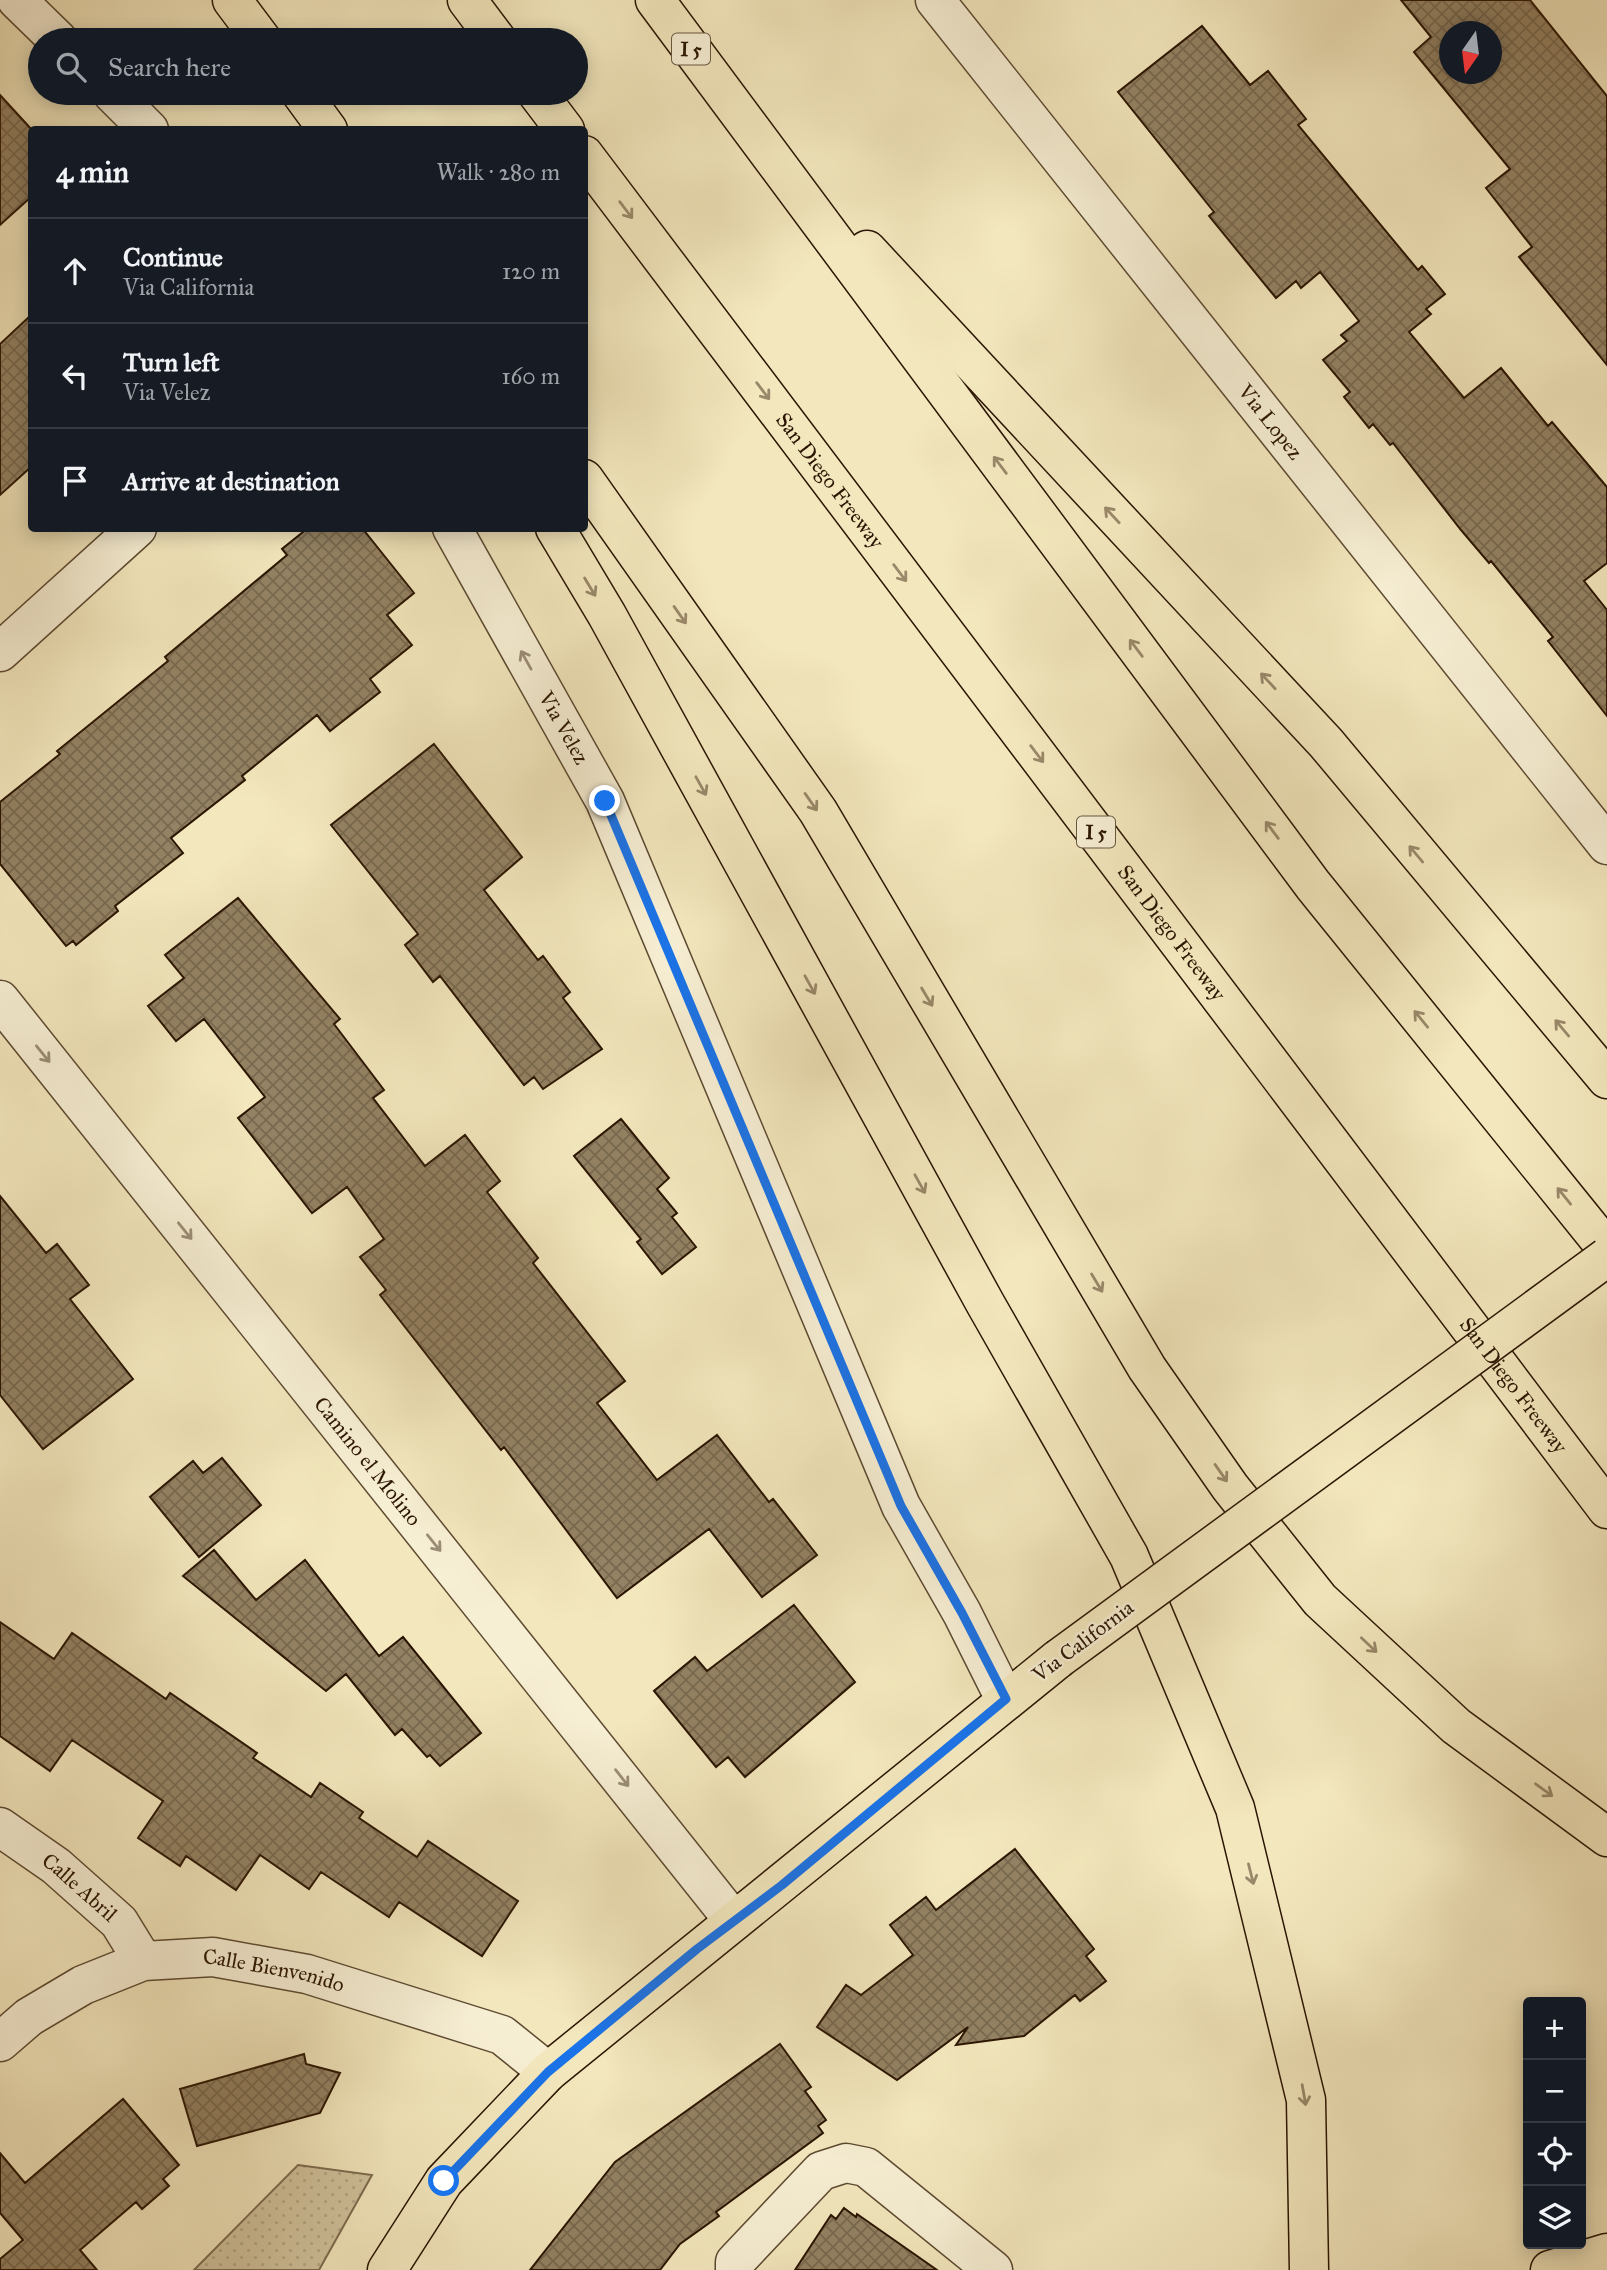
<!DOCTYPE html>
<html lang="en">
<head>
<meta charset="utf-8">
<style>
	body { margin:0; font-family:"IM FELL Great Primer",serif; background:#242831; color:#f1f3f6 }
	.controls { position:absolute; right:21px; bottom:21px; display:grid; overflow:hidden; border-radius:7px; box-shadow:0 4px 18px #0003 }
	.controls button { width:63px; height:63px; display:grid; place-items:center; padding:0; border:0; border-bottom:2px solid #363941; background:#171b24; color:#f1f3f6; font:35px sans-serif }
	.compass { position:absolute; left:1439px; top:21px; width:63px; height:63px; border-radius:50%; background:#171b24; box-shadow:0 4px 18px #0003; rotate:194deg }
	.stop { position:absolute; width:21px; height:21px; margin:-16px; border:5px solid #1a73e8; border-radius:50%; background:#fff }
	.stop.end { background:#1a73e8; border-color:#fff; box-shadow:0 2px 7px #0008 }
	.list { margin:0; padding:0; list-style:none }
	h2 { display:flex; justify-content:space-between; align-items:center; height:91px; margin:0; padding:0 28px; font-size:30px }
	h2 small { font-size:23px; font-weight:400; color:#9ea1a6 }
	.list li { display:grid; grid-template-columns:46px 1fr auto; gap:21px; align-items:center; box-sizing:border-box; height:105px; padding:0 28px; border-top:2px solid #363941 }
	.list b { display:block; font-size:26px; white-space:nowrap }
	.list p { margin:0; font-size:23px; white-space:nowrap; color:#9ea1a6 }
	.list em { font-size:23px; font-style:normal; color:#9ea1a6 }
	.icon { flex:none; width:38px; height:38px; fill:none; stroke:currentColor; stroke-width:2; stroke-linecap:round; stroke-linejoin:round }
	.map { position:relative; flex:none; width:1607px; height:2270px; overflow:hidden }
	.search { position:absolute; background:#171b24; box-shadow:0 4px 18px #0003; left:28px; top:28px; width:560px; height:77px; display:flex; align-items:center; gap:18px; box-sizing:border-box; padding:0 24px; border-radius:38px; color:#9ea1a6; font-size:26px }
	.panel { position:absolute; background:#171b24; box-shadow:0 4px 18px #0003; left:28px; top:126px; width:560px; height:406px; border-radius:7px }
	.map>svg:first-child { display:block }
	.grass { fill:url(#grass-dots); stroke:#7e6c50; stroke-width:2 }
	.building { fill:url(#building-cross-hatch); stroke:#2b1502; stroke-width:2; fill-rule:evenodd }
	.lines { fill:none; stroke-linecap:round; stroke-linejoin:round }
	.minor-casing { stroke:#5d4a31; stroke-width:41 }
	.major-casing { stroke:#2b1502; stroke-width:41 }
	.highway-casing { stroke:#2b1502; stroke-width:41 }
	.minor { stroke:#f7efd4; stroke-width:38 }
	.major { stroke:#f3e7bd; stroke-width:38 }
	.highway { stroke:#f3e7bd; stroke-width:38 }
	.major-bridge-casing { stroke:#2b1502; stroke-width:41; stroke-linecap:butt }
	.major-bridge { stroke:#f3e7bd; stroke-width:38 }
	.oneway { stroke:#998869 }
	.oneway2 { stroke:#9b8d76 }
	.route { stroke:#1a73e8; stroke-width:9 }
	.labels { text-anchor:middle; stroke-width:5; stroke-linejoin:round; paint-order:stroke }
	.shield { fill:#f7efd4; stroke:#685641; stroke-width:2 }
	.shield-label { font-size:19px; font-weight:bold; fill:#2b1502 }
	.street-label { font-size:21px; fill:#2b1502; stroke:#f7efd4 }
</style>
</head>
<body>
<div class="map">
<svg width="1607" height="2270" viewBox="0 0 1607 2270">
	<defs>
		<pattern id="grass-dots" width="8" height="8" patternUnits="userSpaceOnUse" patternTransform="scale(1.75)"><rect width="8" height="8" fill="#d1c39d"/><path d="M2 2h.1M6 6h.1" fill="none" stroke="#b4a786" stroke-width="1.8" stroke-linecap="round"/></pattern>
		<pattern id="building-cross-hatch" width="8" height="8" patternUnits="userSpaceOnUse" patternTransform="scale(1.75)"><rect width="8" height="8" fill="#938263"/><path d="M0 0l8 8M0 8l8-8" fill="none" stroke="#78694f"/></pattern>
	</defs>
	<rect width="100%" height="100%" fill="#f3e7bd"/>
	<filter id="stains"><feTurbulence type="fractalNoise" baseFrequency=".00286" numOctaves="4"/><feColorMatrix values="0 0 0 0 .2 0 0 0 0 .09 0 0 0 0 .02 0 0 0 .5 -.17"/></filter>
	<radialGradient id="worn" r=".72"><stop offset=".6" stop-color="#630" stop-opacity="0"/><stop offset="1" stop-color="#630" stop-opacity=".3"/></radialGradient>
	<path class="grass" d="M298,2165L372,2175L319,2270H194Z"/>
	<path class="building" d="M1401,0H1530L1607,96V365L1519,257L1532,247L1486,188L1510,169L1414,52L1431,37ZM1450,32H1492V74H1450Z
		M1202,26L1250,85L1268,71L1306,119L1298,125L1418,270L1422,266L1445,294L1426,309L1431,314L1409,332L1464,398L1501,368L1548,426L1552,422L1607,487V563L1584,581L1607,610V716L1548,641L1553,637L1491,561L1489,563L1461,530L1393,443L1390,445L1373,424L1369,428L1344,397L1350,392L1323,360L1347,341L1341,335L1359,321L1320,272L1301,288L1296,281L1276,298L1209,216L1214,212L1118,92Z
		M0,95L32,130V196L0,225Z
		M31,315L32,466L0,495V344Z
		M308,528H362L414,593L387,615L412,645L370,679L380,692L330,731L317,715L242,776L245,780L171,838L183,853L115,906L118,911L76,945L73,941L66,946L0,864V802L60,754L57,751L168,661L165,657L287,555L282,549Z
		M434,744L522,857L484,890L538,960L543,956L570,992L563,998L602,1049L543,1089L534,1077L524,1085L440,976L433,982L405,945L418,934L331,825Z
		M238,898L340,1019L334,1024L384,1090L373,1098L425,1166L465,1135L500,1181L487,1192L538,1258L533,1263L625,1381L597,1403L657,1480L717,1435L769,1502L773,1499L817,1555L762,1597L709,1529L617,1598L504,1447L501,1450L380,1295L386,1290L360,1257L384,1239L347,1187L312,1213L238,1118L265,1097L204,1019L176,1041L148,1006L184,978L165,955Z
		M621,1119L669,1178L657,1189L677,1213L672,1217L696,1247L662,1274L637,1242L641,1239L574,1156Z
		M0,1196L46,1253L57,1244L89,1285L70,1299L133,1379L43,1449L0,1395Z
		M222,1458L261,1505L199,1557L150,1497L193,1461L203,1473Z
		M214,1550L256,1600L305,1560L379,1656L403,1637L481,1733L440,1766L430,1755L427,1757L402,1729L395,1735L346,1674L326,1691L183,1576Z
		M794,1605L855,1682L745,1777L728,1757L716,1767L654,1691L695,1657L707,1671Z
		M0,1622L54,1659L72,1633L166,1699L170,1693L257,1753L253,1758L311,1797L320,1783L363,1812L359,1818L417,1857L428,1841L518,1901L482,1956L399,1902L389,1917L321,1872L309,1889L260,1855L236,1890L186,1856L180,1866L138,1838L163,1801L72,1740L50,1771L0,1736Z
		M1015,1849L1094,1949L1086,1956L1106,1981L1080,2001L1075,1995L1024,2036L956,2045L968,2027L897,2080L817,2027L846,1985L861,1995L913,1955L890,1925L926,1897L936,1910Z
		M780,2044L811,2087L805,2091L826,2120L818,2126L823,2133L716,2212L719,2216L680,2244L660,2270H530L615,2162Z
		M304,2054L306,2064L340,2073L320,2113L197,2146L180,2089Z
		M123,2099L179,2165L163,2179L169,2186L142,2209L136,2202L80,2250L97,2270H0V2259L23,2240L0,2213V2153L25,2183Z
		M844,2208L856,2217L857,2214L937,2270H795L831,2215L836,2219Z"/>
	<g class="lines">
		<g class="minor-casing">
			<g id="minor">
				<path d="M17,0L58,40"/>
				<path id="s1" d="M935,0L1607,845"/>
				<path d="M112,93L149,130"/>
				<path id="s2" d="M452,528L605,801L901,1506L962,1613L1005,1699"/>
				<path d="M0,652L137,528"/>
				<path id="s3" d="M0,1000L734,1921"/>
				<path id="s4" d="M0,1827L56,1866L119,1922L143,1961"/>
				<path id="s5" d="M0,2042L29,2017L83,1985L143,1961L213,1957L307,1974L502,2035L548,2072"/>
				<path d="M735,2270V2262L821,2171L846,2163L866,2167L993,2270"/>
			</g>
		</g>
		<g class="major-casing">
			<path id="major" d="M387,2270L444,2181L548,2072L1058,1659"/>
		</g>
		<g class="highway-casing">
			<g id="highway">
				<path d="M232,0L262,40"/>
				<path d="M467,0L497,40"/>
				<path d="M655,0L1313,885L1607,1249"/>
				<path d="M301,93L328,130"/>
				<path d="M537,93L565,130"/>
				<path id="s6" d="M584,155L1607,1509"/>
				<path d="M867,250L1326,743L1607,1079"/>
				<path d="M584,479L818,811L1147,1368L1230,1487L1320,1600L1456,1726L1607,1837"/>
				<path d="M555,528L607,615L985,1303L1129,1556L1235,1808L1306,2100L1309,2270"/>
				<path d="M1550,2270L1607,2253"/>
			</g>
		</g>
		<use href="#minor" class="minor"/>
		<use href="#major" class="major"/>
		<use href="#highway" class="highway"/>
		<g class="major-bridge-casing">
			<path id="major-bridge" d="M1058,1659L1607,1257"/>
		</g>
		<use href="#major-bridge" class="major-bridge"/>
	</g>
	<defs><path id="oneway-shaft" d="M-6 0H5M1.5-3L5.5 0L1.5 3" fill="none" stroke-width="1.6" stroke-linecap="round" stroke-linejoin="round" transform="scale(1.75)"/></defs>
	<g class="oneway">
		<use href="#oneway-shaft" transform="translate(626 210) rotate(53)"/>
		<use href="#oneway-shaft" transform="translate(763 391) rotate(53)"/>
		<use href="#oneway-shaft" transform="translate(1000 465) rotate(-127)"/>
		<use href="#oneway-shaft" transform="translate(1112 515) rotate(-133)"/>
		<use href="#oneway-shaft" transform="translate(900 573) rotate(53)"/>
		<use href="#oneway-shaft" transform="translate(590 587) rotate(59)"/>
		<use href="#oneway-shaft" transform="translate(680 615) rotate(55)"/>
		<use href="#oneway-shaft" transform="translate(1136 648) rotate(-127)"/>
		<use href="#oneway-shaft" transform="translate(1268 681) rotate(-133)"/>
		<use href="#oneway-shaft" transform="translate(1037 754) rotate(53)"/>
		<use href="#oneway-shaft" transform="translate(701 786) rotate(61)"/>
		<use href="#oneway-shaft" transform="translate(811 802) rotate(55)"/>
		<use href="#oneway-shaft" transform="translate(1272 830) rotate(-127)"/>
		<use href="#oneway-shaft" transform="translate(1416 854) rotate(-130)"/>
		<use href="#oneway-shaft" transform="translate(810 985) rotate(61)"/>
		<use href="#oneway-shaft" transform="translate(927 997) rotate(59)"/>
		<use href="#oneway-shaft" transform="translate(1421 1019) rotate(-129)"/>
		<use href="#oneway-shaft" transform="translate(1562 1028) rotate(-130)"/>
		<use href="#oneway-shaft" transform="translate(920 1184) rotate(61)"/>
		<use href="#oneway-shaft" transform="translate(1564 1196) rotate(-129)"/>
		<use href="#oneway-shaft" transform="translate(1097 1283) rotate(59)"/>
		<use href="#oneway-shaft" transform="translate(1221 1473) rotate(55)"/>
		<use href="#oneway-shaft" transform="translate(1369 1645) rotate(43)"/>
		<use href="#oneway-shaft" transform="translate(1544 1790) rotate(36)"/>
		<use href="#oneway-shaft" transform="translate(1251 1874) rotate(76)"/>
		<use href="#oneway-shaft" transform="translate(1304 2095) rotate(80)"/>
	</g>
	<g class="oneway2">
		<use href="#oneway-shaft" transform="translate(526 660) rotate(-119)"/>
		<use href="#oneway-shaft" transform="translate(43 1054) rotate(51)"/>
		<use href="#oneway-shaft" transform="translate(185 1231) rotate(51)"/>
		<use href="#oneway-shaft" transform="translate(434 1543) rotate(51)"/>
		<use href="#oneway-shaft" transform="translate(622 1778) rotate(52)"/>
	</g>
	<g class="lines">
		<path class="route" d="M444,2181L548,2072L697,1949L782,1885L1006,1699L962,1613L901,1506L605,801"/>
	</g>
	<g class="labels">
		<g class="shield">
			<rect x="672" y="33.5" width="38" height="31" rx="5"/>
			<rect x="1077" y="816.5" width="38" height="31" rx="5"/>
		</g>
		<g class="shield-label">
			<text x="691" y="56">I 5</text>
			<text x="1096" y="839">I 5</text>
		</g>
		<g class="street-label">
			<text dy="7" stroke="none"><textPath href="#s1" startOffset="539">Via Lopez</textPath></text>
			<text dy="7" stroke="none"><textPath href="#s6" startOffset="408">San Diego Freeway</textPath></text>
			<text dy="7" stroke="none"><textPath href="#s2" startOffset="229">Via Velez</textPath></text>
			<text dy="7" stroke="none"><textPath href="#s6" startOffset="975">San Diego Freeway</textPath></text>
			<text dy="7" stroke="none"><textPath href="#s6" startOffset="1542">San Diego Freeway</textPath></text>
			<text dy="7" stroke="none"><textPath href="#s3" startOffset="590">Camino el Molino</textPath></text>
			<text transform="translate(1083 1641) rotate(-37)" y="7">Via California</text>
			<text dy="7" stroke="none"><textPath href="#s4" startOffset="100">Calle Abril</textPath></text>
			<text dy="7" stroke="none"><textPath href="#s5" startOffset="298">Calle Bienvenido</textPath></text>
		</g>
	</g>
	<rect width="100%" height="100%" filter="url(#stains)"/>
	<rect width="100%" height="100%" fill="url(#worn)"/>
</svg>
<div class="controls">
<button>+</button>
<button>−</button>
<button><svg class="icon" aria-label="locate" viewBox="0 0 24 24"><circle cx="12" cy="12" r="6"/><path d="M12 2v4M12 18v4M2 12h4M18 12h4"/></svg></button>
<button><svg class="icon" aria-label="layers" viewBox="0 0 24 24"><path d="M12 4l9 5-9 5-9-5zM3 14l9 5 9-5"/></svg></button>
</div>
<svg class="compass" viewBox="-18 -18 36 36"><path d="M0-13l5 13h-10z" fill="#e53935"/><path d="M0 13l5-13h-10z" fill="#9ea1a6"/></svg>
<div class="stop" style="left:444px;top:2181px"></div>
<div class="stop end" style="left:605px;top:801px"></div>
<div class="search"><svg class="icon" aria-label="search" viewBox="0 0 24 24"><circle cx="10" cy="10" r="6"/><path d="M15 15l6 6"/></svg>Search here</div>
<section class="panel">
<h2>4 min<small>Walk · 280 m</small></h2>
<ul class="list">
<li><svg class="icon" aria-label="ahead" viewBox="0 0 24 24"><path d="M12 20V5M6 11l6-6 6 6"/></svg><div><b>Continue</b><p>Via California</p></div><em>120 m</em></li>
<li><svg class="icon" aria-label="left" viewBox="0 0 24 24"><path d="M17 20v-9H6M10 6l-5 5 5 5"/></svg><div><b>Turn left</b><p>Via Velez</p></div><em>160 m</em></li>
<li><svg class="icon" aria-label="arrive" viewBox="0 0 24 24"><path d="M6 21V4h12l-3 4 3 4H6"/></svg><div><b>Arrive at destination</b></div></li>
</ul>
</section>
</div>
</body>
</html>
